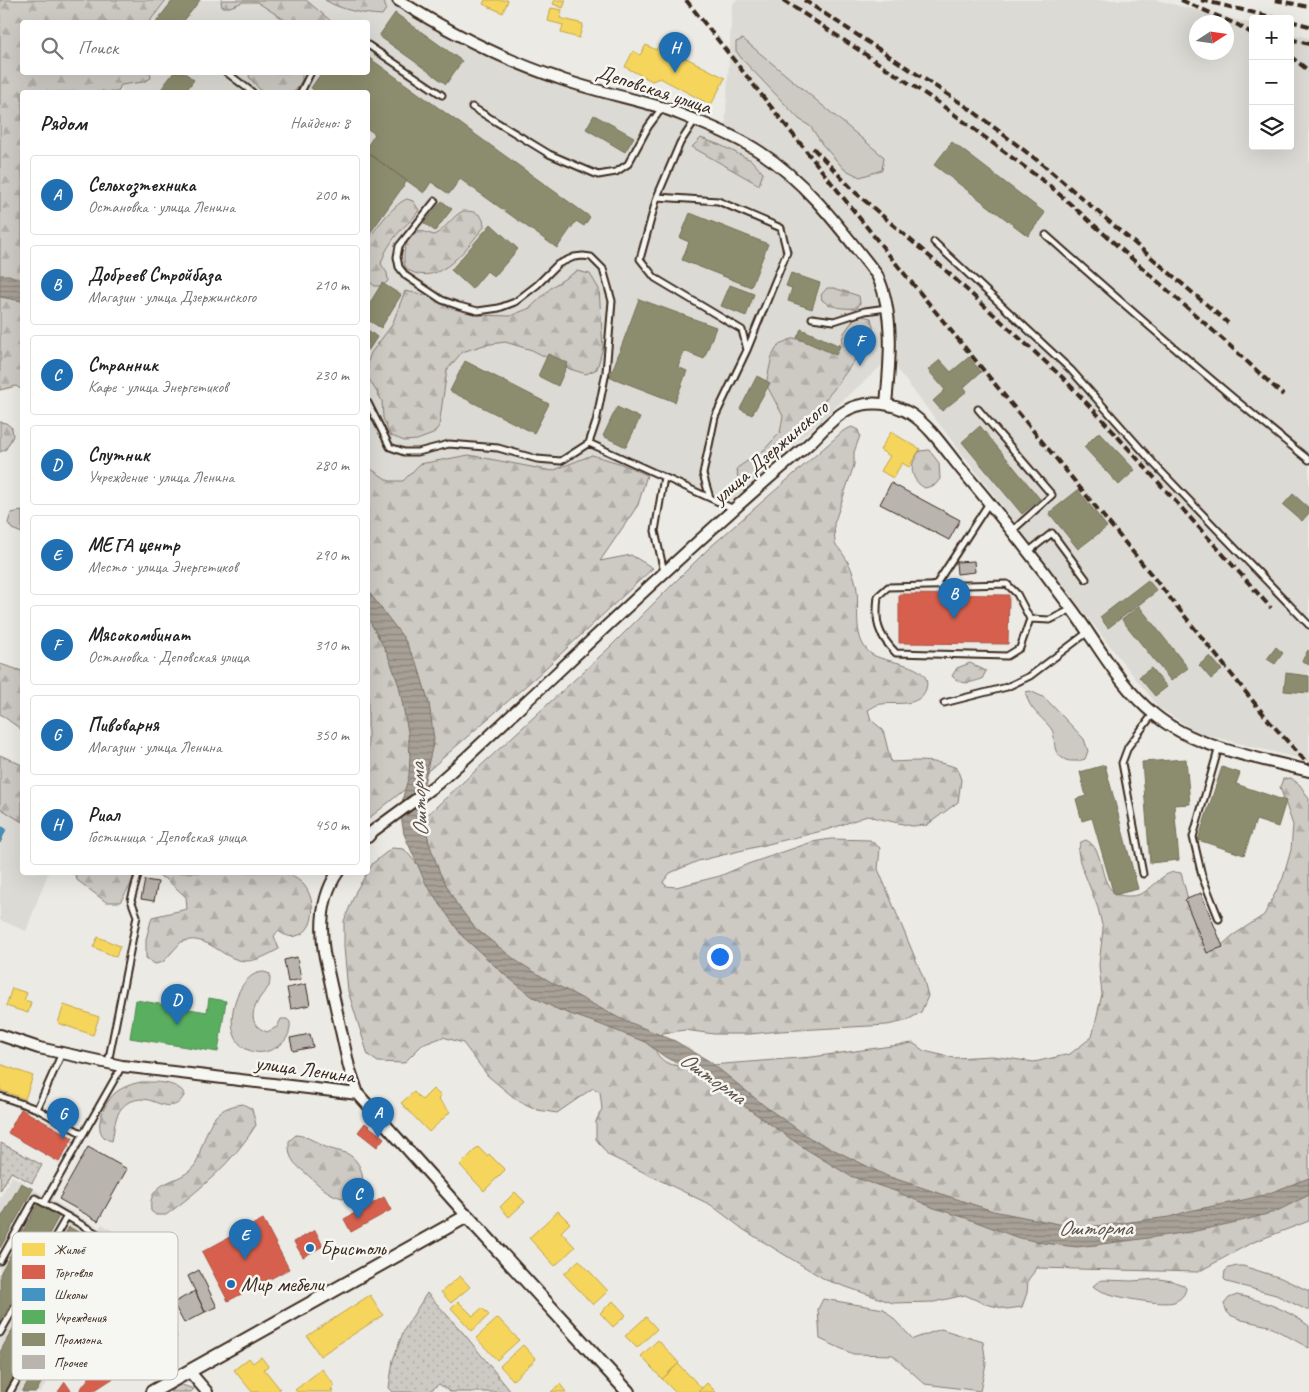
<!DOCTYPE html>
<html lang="ru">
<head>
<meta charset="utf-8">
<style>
	body { margin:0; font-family:Caveat,sans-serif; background:#f6f6f6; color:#222 }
	.controls { position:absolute; right:15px; top:15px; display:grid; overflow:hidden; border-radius:5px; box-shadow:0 5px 20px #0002 }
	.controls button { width:45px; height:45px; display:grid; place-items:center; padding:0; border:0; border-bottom:1px solid #e0e0e0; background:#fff; color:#222; font:25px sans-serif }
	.compass { position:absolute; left:1189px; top:15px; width:45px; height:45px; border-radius:50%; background:#fff; box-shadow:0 5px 20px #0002; rotate:78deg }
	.you { position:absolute; left:719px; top:956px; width:18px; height:18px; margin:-12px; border:4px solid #fff; border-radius:50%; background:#1a73e8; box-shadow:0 0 0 8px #1a73e833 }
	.badge { display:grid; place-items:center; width:32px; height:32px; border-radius:50%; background:#1f6fb2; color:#fff; font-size:16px; font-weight:700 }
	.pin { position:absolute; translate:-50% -41px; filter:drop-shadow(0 1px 2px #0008) }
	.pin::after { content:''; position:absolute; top:26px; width:18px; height:15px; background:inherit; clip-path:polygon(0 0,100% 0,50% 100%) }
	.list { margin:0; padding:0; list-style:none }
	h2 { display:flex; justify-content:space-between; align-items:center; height:65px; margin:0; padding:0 20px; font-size:21px }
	h2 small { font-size:16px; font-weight:400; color:#767676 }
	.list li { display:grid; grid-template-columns:32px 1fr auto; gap:15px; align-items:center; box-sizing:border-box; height:80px; margin:0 10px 10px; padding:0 10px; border:1px solid #e0e0e0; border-radius:5px }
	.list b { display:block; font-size:19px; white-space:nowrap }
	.list p { margin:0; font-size:16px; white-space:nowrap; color:#767676 }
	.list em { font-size:16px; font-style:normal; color:#767676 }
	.icon { flex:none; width:28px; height:28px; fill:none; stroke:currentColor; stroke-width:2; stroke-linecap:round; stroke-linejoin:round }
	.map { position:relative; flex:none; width:1309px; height:1392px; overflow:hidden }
	.search { position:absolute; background:#fff; box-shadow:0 5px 20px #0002; left:20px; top:20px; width:350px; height:55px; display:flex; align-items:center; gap:12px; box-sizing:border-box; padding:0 18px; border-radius:5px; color:#767676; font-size:19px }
	.panel { position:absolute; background:#fff; box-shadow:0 5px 20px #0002; left:20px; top:90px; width:350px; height:785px; border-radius:5px }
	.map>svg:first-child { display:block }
	.built { fill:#dcdad4; fill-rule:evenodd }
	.grass { fill:#cdcac4; stroke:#847a71 }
	.forest { fill:url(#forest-firs); stroke:#847a71 }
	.park { fill:url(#park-dots); stroke:#847a71 }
	.water { fill:url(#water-rules); stroke:#7c7167 }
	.homes { fill:#f6d55c; stroke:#bea249 }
	.shops { fill:#d6604d; stroke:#a8503f }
	.schools { fill:#4393c3; stroke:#417492 }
	.public { fill:#5aae61; stroke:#51864d }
	.industry { fill:#8c8c6e; stroke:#746f56 }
	.building { fill:#bab4ae; stroke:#3b2a1e }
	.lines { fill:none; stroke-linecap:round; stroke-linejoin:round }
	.service-casing { stroke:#3b2a1e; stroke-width:9 }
	.minor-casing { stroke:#3b2a1e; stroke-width:14 }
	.tertiary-casing { stroke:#3b2a1e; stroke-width:16 }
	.service { stroke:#f6f6f2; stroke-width:5 }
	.minor { stroke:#f6f6f2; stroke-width:10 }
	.tertiary { stroke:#f6f6f2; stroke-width:12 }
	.rail { stroke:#3b2a1e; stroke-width:4; stroke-dasharray:8 4; stroke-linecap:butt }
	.poi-dot { fill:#1f6fb2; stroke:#f6f6f2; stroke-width:2 }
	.labels { text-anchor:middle; stroke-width:5; stroke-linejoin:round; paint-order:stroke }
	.street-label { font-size:21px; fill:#3b2a1e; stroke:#f6f6f2 }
	.poi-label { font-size:21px; fill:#3b2a1e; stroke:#f6f6f2; text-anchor:start }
	.water-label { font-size:22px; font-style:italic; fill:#615449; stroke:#f6f6f2 }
	.key { fill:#f6f6f2; stroke:#beb9b2; stroke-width:1 }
	.key-label { font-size:14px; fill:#3b2a1e }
</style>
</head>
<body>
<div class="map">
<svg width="1309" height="1392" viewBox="0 0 1309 1392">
	<defs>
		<pattern id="forest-firs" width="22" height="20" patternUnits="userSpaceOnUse" patternTransform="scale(1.25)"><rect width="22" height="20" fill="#cdcac4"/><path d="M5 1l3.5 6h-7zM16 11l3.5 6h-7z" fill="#b1aea8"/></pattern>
		<pattern id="park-dots" width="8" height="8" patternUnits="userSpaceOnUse" patternTransform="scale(1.25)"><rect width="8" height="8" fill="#cdcac4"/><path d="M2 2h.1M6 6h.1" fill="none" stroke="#b1aea8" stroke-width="1.8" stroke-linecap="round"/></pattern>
		<pattern id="water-rules" width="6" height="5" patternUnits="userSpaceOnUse" patternTransform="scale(1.25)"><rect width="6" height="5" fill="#a8a198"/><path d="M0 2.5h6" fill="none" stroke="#8a837b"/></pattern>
	</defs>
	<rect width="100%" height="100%" fill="#ebeae5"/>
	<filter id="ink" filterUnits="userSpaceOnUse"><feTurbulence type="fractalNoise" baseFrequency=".02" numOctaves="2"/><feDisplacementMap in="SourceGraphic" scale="10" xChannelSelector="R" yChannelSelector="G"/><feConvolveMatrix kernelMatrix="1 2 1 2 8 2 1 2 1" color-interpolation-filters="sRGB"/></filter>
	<g filter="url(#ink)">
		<path class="built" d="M0,0H397L512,59L725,132L732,6L736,0H1156L1253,24V146H1290V33L1309,38V761L1198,733L1159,708L1109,645L889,359L723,508L647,475L368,501V92H122L121,73L368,72V22H22ZM1196,22H1226V52H1196Z
			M0,801L22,810V872L48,873L26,931L0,920Z
			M12,1176L99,1228L102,1224L125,1238L41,1392H0V1198Z"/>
		<path class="grass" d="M743,39L884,157L882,170L860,177L844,169L822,144L811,127L799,119L742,59L736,51V42Z
			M22,511V533L12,529L8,523L11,513Z
			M1030,691L1045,698L1084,739L1088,751L1085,759C1079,761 1072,762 1066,760C1048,752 1059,738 1050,727C1040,715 1028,709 1026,692Z
			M264,972L270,974C270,978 270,983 269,986C267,990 263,993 261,996C251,1011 248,1025 267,1032L277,1027L281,1019H287L290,1022C291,1033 286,1042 277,1047C268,1052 261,1054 251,1051C220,1042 232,987 253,975C256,973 261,972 264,972Z
			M1237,1266H1243L1281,1278L1309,1291V1311L1276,1295L1227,1282L1224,1279L1225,1271L1229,1268Z
			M1159,1279L1172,1281L1183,1285L1186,1288C1185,1295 1181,1299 1174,1302C1162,1306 1101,1296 1093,1286L1099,1281L1103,1280L1132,1281Z
			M1237,1295C1262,1300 1288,1310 1309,1326V1348L1269,1326L1242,1320L1230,1315L1227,1312L1224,1304L1229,1298Z
			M823,1299L884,1309L913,1339L941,1329L983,1342L986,1364L980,1391L925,1384L893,1355L853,1354L820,1339L818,1309Z"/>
		<path class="forest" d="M0,0H166L149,22H22V72H150L151,78L143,82L121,85L118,92H22V390L16,386L0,390Z
			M221,0H306L332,22H288L257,2H243L230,7H222Z
			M325,0H382L384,1L386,9L382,15C363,14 341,10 325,0Z
			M250,73H302V80L295,92H262L249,77Z
			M701,138L720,145L751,160L763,173L759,185L692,147Z
			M407,199L413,201L419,210C414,219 406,224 400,231C392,240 384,252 381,264L387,273L388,281L382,286H375L368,281C368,272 365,250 368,242C373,230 395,203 407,199Z
			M463,211C474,211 484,213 484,227C466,248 438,291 405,268C402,254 405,237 418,230L434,235C446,229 451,217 463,211Z
			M577,271L590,274L599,289L603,347L597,369L586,374L570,369L532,350L505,342L484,345L462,352L447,370L439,426L433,434L417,440L404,441L390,435L383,418L382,401L368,377V361L371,353L392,325L405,291L425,295L478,315L510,316L530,308L553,286Z
			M827,288H834L859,296L860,303L857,308C844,309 832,308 822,300L821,295Z
			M862,316L871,318L873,327L872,336L834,389L787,446L761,474L753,479L743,482L738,481L737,468L764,450L775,438L780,433L783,416L766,384L772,356L779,344L794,338L831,349L841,343L844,333L854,319Z
			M0,422L6,423L12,428L13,436L6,449L0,452Z
			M852,427L858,430L860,436L854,452V465L834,524L835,544C845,555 851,566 855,580C862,603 850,636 870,653C883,664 934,662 926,689C919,708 896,702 882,704C877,704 872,708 868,710L871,720L883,730L891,762C913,761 936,759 957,768L961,780L958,802L927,825L912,826L867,816L830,829L698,861L670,873L663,882L666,886L676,887L720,876L748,864L812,842L831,839L870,840L880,848L878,869L923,977L928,996L921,1012L906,1021L887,1025L780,1031L750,1034H714L685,1030L663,1033L653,1044C659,1063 669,1065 687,1067L812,1057L913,1043L924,1051L954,1058L992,1056L1034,1062L1070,1054L1092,1037L1102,994L1099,965L1103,929L1098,908L1080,862L1078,851L1081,842L1086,840C1106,850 1097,880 1115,893C1120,896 1125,896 1130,896C1154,896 1160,867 1181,873L1198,937L1209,949L1220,947L1232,936L1264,915L1283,878L1291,850L1293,825L1280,787L1283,779L1291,778L1300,785L1309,799V1221L1251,1243L1198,1272L1037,1268L1028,1280L1027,1293L1022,1307L1007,1309L985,1304L965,1295L934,1302L893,1303L826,1280L744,1230L711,1205L608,1155L596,1139V1121L602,1109L600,1092L593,1088L557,1113L538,1110L517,1100L488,1076L463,1043L443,1037L422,1045L404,1063L378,1062L368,1055L348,991L344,947V921L356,891L373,863L392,848L404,849L417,864L425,865L429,843L424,818L609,648L708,549L833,440L843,431Z
			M929,450L939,463L940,479L935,485L925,488C910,480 908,464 920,451Z
			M469,455L552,471L592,455L619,463L647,475L638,505L600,561L631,555L653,568L537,676L429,770L368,819V467L389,481H403L420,464Z
			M970,663L986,671L982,679C969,683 963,686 952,676L957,668Z
			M0,664L22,671V730L0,714Z
			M0,755L22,765V822L0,808Z
			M133,873L134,874L130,886L120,902H106L77,880L74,873Z
			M151,873L281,872C288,874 297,878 302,883C316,896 318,931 296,936C289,938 283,934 278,931L274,936L279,949C269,954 258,961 246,961C227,961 214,942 196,940C191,939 185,941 181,942L163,962L155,964L146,958V939L152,917L187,909L186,897L166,879Z
			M141,1082C155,1082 176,1081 185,1094C182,1099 179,1104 174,1105C160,1109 150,1094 132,1101C125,1103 121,1108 118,1114C114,1122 114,1133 112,1141C89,1136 103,1104 115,1093C123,1087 131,1084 141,1082Z
			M243,1104L252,1109L256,1125C234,1161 200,1190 166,1215H156L151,1211C147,1178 181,1185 195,1165C198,1161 199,1155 200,1151C210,1124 212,1108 243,1104Z
			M296,1135C309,1136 316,1143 328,1148C333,1150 340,1151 346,1153C371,1165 367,1207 339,1197C328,1194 319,1185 311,1178C296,1164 288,1162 289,1141Z
			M179,1384L194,1389L191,1392H170Z"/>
		<path class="park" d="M1,1143L42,1165L32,1183L11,1172L0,1191Z
			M427,1293L465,1335L511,1392H450L439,1384L429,1392H393L389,1388L393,1360L404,1330Z"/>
		<path class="water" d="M0,275H9L22,280V301L0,297Z
			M368,591L403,637L418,666L429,703L434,739L423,788L424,818L429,843L440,873L456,903L475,928L518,962L551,982L619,1018L675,1041L709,1061L766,1107L810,1138L887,1176L993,1211L1059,1224L1084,1227L1107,1225L1169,1217L1189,1211L1243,1200L1264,1195L1309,1178V1195L1275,1212L1241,1221L1196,1231L1134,1240L1077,1247L1043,1243L1016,1237L966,1218L934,1208L895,1191L850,1176L801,1146L702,1076L665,1057L645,1042L599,1024L559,1010L533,997L505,975L462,936L426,884L404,834L401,816L403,797L409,775L410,756L408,732L399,686L388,655L368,618Z"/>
		<path class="homes" d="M485,0H508L503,13L483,4Z
			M555,0H566L563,8L553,4Z
			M551,8L562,10L560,18L583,24L579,38L561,33L563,25L548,21Z
			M659,44L725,78L711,105L660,78L652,81L625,67L633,51L640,55L646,45L656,50Z
			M891,432L920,449L909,467L902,463L893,478L881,471L890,456L880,450Z
			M98,937L120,946L116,957L93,947Z
			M12,988L27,993L24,1000L31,1002L28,1013L6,1006Z
			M64,1005L99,1017L93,1035L58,1023Z
			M0,1064L33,1076L25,1099L0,1090Z
			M433,1089L441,1096L438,1099L450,1112L429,1132L401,1103L414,1092L422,1100Z
			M478,1147L487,1156L489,1154L505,1170L484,1191L460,1165Z
			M515,1192L525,1202L509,1217L500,1207Z
			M558,1211L570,1223L561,1232L575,1247L555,1266L529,1238Z
			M579,1260L608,1291L593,1305L564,1274Z
			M460,1276L470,1287L451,1303L441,1292Z
			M370,1295L383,1315L320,1356L307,1336Z
			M458,1301L473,1316L482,1308L489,1315L472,1331L451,1308Z
			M613,1301L626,1315L613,1327L600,1313Z
			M646,1317L657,1329L637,1348L625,1336Z
			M498,1318L519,1340L497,1360L476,1338Z
			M658,1340L679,1363L662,1379L641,1356Z
			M523,1345L536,1359L513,1380L500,1366Z
			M261,1357L268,1366L264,1369L280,1389L276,1392H252L234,1370L249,1358L253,1363Z
			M678,1364L702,1388L698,1392H675L662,1379Z
			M322,1369L335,1386L331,1389L334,1392H297L295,1390Z
			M707,1383L716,1392H698Z
			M560,1384L566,1392H551Z"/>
		<path class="shops" d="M899,594L1009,595L1008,644L899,643Z
			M21,1109L73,1138L59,1162L8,1133Z
			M365,1123L384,1138L377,1147L358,1132Z
			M384,1197L391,1210L351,1232L344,1219Z
			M263,1219L289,1269L228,1301L202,1252Z
			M315,1230L323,1246L303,1257L294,1242Z
			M152,1323L170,1326L177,1337L92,1392H80L79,1391L112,1348Z
			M65,1382L72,1392H58Z"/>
		<path class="schools" d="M0,826L6,829L0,843Z"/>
		<path class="public" d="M209,998L226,1001L218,1052L130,1038L136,1000L207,1012Z"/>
		<path class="industry" d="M173,0H200L183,22H156Z
			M395,13L462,61L446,84L379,36Z
			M368,57L590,217L584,226L576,221L557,248L460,179L449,194L431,182L424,193L368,153V145L375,134L368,129V92H317L311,88L322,72H368Z
			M174,72H184L194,80L185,92H159Z
			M594,115L634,137L625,152L586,129Z
			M952,142L1045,213L1028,236L934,165Z
			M368,153L407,181L368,236Z
			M442,201L452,209L435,231L424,223Z
			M690,213L768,244L751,287L682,260L689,242L680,238Z
			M491,224L518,249L494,277L487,271L472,289L451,270Z
			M791,273L820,283L812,309L788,301L792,288L786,286Z
			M382,283L401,295L381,328L368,320V306Z
			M730,285L754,294L746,316L721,306Z
			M639,299L716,327L704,359L684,351L678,367L687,371L675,402L610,377Z
			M801,329L840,346L836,355L797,338Z
			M368,330L377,337L368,351Z
			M548,354L568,363L558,386L538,376Z
			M969,357L981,372L964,387L967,391L942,411L933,401L945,390L928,370L940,360L951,372Z
			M465,361L549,404L534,433L450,391Z
			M757,376L770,383L752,415L740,409Z
			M617,407L640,418L626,447L603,436Z
			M980,426L1040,499L1022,514L962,442Z
			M1099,432L1135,470L1119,485L1084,447Z
			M1078,490L1107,527L1078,549L1049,513Z
			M1293,494L1309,508V513L1302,521L1283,505Z
			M1148,580L1157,591L1108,628L1100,617Z
			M1139,606L1188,668L1171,681L1122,620Z
			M1276,647L1283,653L1275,664L1267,659Z
			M1308,650L1309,651V665L1302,661Z
			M1210,656L1222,670L1211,679L1199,665Z
			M1151,668L1167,687L1155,696L1139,677Z
			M1286,673L1309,676V693L1284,691Z
			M1186,759L1190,804L1174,805L1179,860L1150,863L1142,762Z
			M1105,765L1138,889L1114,895L1092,818L1082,821L1076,799L1086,796L1080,772Z
			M1222,767L1240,773L1236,784L1286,801L1278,827L1256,820L1244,855L1198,840Z
			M21,1183L33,1189L0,1248V1220Z
			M39,1202L60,1214L0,1323V1274Z
			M69,1227L91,1239L7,1392H0V1352Z
			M111,1233L122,1239L36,1392H22Z"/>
		<path class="building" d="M891,483L960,520L949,540L880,504Z
			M974,561L975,572L957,574L956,562Z
			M145,880L158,882L154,901L141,899Z
			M1201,893L1223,947L1207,953L1185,900Z
			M297,957L301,979L288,982L284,960Z
			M306,984L310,1005L291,1009L287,988Z
			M310,1034L313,1047L293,1051L290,1038Z
			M88,1147L127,1169L98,1221L59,1199Z
			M199,1270L217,1307L205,1312L188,1276Z
			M195,1291L205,1312L184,1323L173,1303Z"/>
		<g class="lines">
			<g class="service-casing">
				<path id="service" d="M368,45L442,95
					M226,72L252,92
					M301,92L311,72
					M472,107L549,154L598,175L616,172L628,164L648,127L662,108
					M695,120L680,143L657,197L640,259L655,278L742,330L747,350L715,417L703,474L710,498
					M657,197L718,201L781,228L787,252L747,350
					M1046,235C1132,312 1219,388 1309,460
					M934,242L1071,370L1156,466L1309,625
					M812,318L834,321L865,311L887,308
					M368,403L390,447L404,452H418L449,444L498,448L537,459L561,461L589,443L596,422L606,372L612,301L603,269L591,257L583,256L574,257L558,264L537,285L515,302L499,308L478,311L459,306L442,300L406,276L399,267L397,257L399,246L435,201
					M978,409L1052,495L1012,531
					M589,443L734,509
					M1028,552L1052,533L1086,579
					M664,572L655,531L664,477
					M935,586L989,503
					M1030,619L1020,648L1007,656L896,653C877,634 875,622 878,596L888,587L1007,584L1017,594L1030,619L1050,620L1072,609
					M944,703L1007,687L1030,676L1088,632
					M1219,747L1193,837L1202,876L1219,919
					M1143,874L1122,763L1128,747L1153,714
					M108,1063L137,916L131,900L139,872
					M0,1096L37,1109L62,1053
					M37,1109L83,1134
					M0,1261L35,1198L44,1203
					M0,1333L67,1216
					M10,1392L99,1235L44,1203L122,1066"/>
			</g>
			<g class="minor-casing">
				<path id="minor" d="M398,0C446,30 504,60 558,78C591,90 626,97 660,107C671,110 681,115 692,119C715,128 739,138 760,152C807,182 843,232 877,275C895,313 890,363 886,404
					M368,837L373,831L437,784L467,757C567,664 666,568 769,478C783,466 798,454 812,441C824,429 836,415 851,408C871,400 893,403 911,414C931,427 946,451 961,469C1000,515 1038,563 1074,612C1099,647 1121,688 1155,715C1195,748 1259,758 1309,771
					M338,872C321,896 320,925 324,953L349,1067L358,1094
					M0,1035L39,1048L122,1066L358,1094L467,1216
					M189,1371L207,1392"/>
			</g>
			<g class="tertiary-casing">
				<path id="tertiary" d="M152,1392L467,1216L628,1392"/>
			</g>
			<use href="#service" class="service"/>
			<use href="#minor" class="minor"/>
			<use href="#tertiary" class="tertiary"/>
			<path class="rail" d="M686,0L889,255L1150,573L1269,721L1309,765
				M783,0L939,103L1050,186L1227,343L1283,395
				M804,0L970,109L1042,164L1228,323
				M1181,0L1238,25L1253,34
				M1201,0L1280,19
				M1275,0L1309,7
				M1290,21L1309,26
				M1290,39L1309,44
				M1290,56L1309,71
				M813,148L856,193L943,268L1062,377L1100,417L1271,608"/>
		</g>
	</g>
	<g class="poi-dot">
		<circle cx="310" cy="1248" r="5"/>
		<circle cx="231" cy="1284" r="5"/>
	</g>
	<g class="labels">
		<g class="street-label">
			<text transform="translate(654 89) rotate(18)" y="7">Деповская улица</text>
			<text transform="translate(770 452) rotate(-41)" y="7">улица Дзержинского</text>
			<text transform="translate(305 1069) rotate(8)" y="7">улица Ленина</text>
		</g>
		<g class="poi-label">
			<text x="320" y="1255">Бристоль</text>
			<text x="241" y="1291">Мир мебели</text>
		</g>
		<g class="water-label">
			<text transform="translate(418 800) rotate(-93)" y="8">Ошторма</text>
			<text transform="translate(713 1077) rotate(35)" y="8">Ошторма</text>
			<text x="1095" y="1235">Ошторма</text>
		</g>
	</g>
	<rect x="12" y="1232" width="166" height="148" rx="8" class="key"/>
	<rect x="22" y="1243" width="23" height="13" fill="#f6d55c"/>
	<rect x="22" y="1265" width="23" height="14" fill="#d6604d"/>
	<rect x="22" y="1288" width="23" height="13" fill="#4393c3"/>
	<rect x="22" y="1310" width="23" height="14" fill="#5aae61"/>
	<rect x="22" y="1333" width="23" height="13" fill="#8c8c6e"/>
	<rect x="22" y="1355" width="23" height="14" fill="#bab4ae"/>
	<g class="key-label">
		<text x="54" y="1254">Жильё</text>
		<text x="54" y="1277">Торговля</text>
		<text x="54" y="1299">Школы</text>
		<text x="54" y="1322">Учреждения</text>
		<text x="54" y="1344">Промзона</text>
		<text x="54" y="1367">Прочее</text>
	</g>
</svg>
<div class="controls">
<button>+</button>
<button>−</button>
<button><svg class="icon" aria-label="layers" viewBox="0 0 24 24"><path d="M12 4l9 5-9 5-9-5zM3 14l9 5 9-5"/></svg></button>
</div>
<svg class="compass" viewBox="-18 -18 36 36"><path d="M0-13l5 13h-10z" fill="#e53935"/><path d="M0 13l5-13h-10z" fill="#767676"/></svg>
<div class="you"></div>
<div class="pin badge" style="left:378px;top:1138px">A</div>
<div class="pin badge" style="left:954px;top:619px">B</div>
<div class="pin badge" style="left:358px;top:1219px">C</div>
<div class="pin badge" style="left:177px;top:1025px">D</div>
<div class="pin badge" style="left:245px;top:1260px">E</div>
<div class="pin badge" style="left:860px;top:366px">F</div>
<div class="pin badge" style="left:63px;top:1139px">G</div>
<div class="pin badge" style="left:675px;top:73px">H</div>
<div class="search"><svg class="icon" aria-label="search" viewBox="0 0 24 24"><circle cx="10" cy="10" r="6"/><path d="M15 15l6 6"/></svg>Поиск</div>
<section class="panel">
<h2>Рядом<small>Найдено: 8</small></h2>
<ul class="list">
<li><span class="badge">A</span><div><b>Сельхозтехника</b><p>Остановка · улица Ленина</p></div><em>200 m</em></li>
<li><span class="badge">B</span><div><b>Добреев Стройбаза</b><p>Магазин · улица Дзержинского</p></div><em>210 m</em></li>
<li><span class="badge">C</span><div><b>Странник</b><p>Кафе · улица Энергетиков</p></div><em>230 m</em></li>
<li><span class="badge">D</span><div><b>Спутник</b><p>Учреждение · улица Ленина</p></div><em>280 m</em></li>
<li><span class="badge">E</span><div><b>МЕГА центр</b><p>Место · улица Энергетиков</p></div><em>290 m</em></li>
<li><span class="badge">F</span><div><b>Мясокомбинат</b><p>Остановка · Деповская улица</p></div><em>310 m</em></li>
<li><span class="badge">G</span><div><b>Пивоварня</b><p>Магазин · улица Ленина</p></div><em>350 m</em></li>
<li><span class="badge">H</span><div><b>Риал</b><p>Гостиница · Деповская улица</p></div><em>450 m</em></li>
</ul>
</section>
</div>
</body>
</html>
